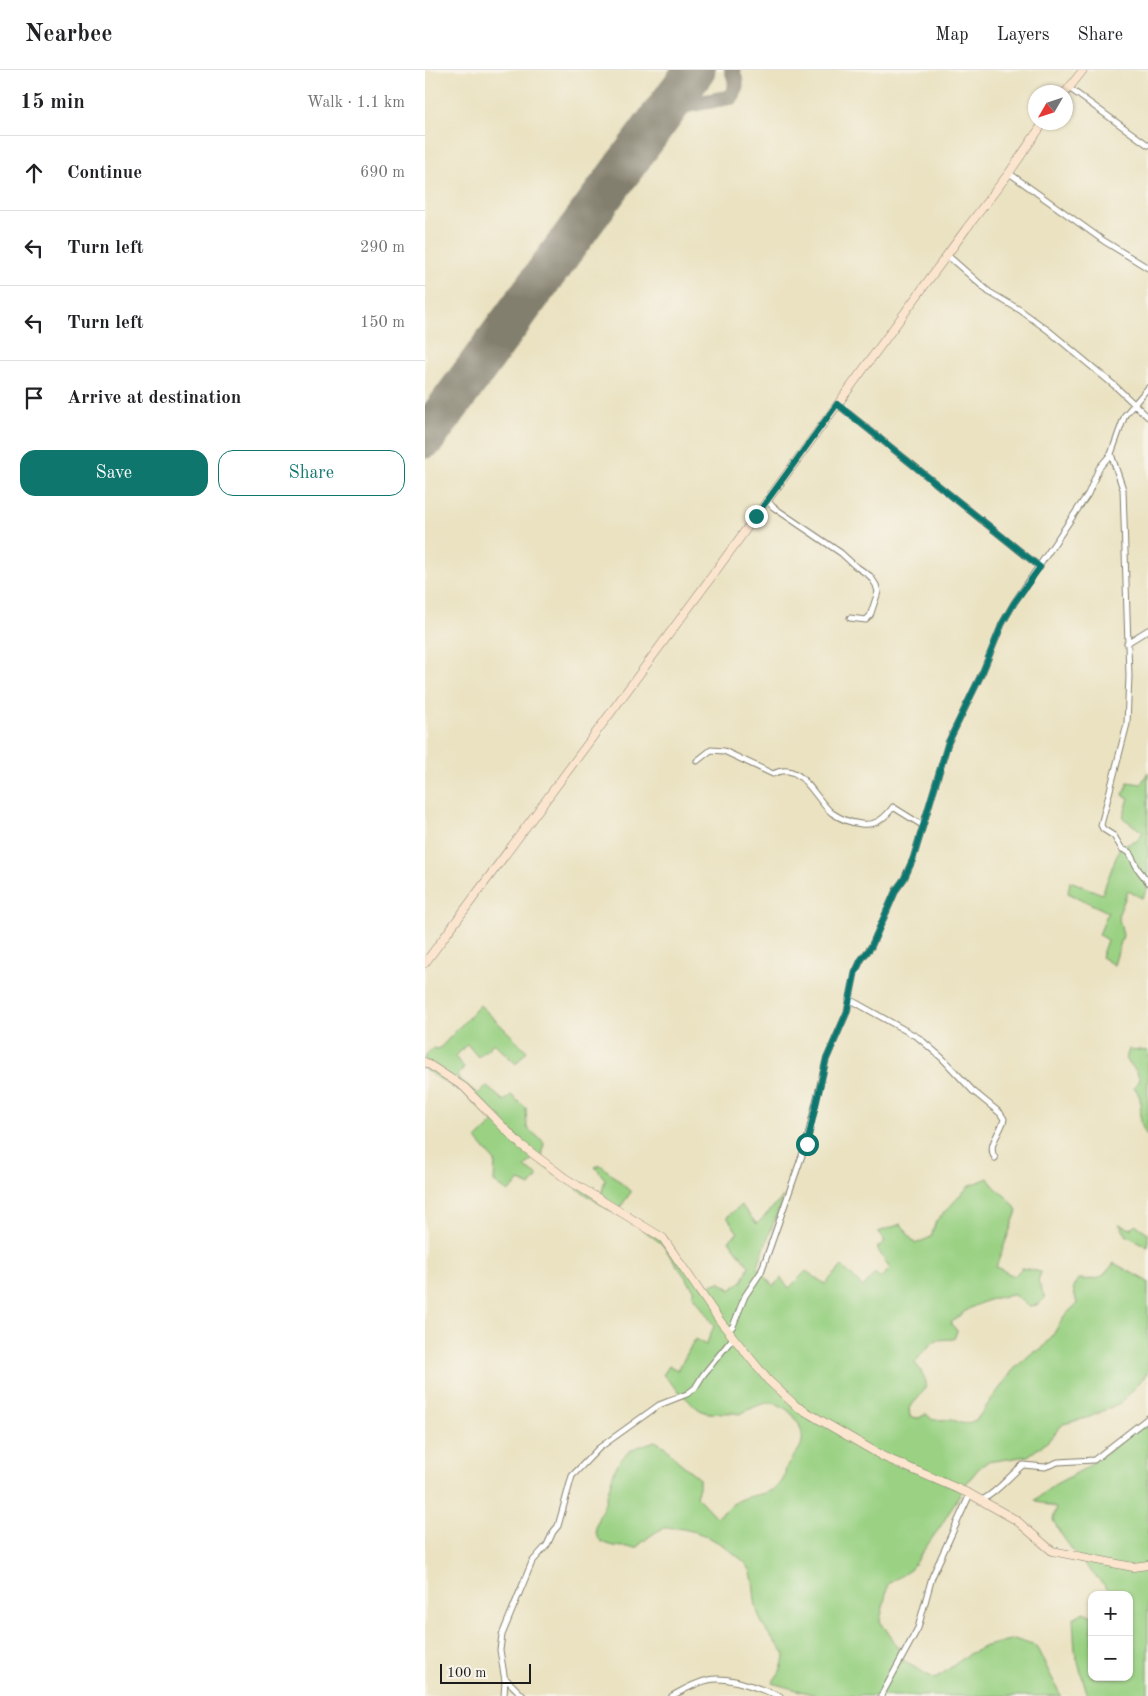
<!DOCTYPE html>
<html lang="en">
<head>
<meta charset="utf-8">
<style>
	body { margin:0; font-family:"Old Standard TT",serif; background:#f6f6f6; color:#202124 }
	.controls { position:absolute; right:15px; bottom:15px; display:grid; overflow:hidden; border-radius:10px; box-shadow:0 1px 4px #0004 }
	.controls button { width:45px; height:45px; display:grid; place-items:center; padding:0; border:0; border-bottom:1px solid #e0e0e0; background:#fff; color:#202124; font:25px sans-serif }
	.compass { position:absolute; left:603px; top:15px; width:45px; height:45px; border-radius:50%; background:#fff; box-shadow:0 1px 4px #0004; rotate:231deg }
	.scale { position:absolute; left:15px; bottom:12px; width:91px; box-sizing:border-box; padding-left:5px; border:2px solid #1c1c1c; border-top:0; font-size:14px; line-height:18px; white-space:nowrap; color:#1c1c1c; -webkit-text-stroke:4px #f7f3e8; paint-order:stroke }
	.stop { position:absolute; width:15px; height:15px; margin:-11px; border:4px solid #0f766e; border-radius:50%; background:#fff }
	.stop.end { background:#0f766e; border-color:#fff; box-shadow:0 1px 5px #0008 }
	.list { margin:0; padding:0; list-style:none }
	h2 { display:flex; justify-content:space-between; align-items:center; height:65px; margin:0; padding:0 20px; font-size:21px }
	h2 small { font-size:16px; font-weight:400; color:#757577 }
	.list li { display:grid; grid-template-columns:32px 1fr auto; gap:15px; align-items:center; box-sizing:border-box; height:75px; padding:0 20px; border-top:1px solid #e0e0e0 }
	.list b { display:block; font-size:19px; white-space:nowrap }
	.list em { font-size:16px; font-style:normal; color:#757577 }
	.actions { display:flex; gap:10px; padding:15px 20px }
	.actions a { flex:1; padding:11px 0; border:1px solid #0f766e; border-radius:15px; text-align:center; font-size:18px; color:#0f766e }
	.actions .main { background:#0f766e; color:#fff }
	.icon { flex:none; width:28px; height:28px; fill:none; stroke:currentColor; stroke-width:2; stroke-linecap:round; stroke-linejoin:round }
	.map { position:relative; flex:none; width:723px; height:1626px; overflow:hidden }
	header { display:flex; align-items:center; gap:30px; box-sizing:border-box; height:70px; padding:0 25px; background:#fff; border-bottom:1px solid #e0e0e0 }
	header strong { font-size:24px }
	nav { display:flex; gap:28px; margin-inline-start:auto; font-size:18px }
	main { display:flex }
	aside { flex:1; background:#fff }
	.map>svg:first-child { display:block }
	.green { fill:#9ad183; stroke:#5b7650 }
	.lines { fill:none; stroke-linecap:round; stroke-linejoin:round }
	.taxiway { stroke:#837f6e; stroke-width:16 }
	.runway { stroke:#837f6e; stroke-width:41 }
	.street-casing { stroke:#837f6e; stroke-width:7 }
	.secondary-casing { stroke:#837f6e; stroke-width:9 }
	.street { stroke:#fff; stroke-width:5 }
	.secondary { stroke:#fbe5cf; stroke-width:8 }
	.route { stroke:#0f766e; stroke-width:6 }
</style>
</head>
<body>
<header>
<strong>Nearbee</strong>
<nav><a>Map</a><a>Layers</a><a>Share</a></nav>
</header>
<main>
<aside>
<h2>15 min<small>Walk · 1.1 km</small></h2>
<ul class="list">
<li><svg class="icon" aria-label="ahead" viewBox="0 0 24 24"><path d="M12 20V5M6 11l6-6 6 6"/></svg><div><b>Continue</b></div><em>690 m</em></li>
<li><svg class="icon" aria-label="left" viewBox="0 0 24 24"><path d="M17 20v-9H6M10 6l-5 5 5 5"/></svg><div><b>Turn left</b></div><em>290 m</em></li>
<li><svg class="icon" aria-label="left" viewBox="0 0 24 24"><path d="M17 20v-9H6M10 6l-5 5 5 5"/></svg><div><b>Turn left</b></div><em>150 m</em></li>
<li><svg class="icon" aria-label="arrive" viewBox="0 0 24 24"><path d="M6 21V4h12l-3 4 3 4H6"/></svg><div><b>Arrive at destination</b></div></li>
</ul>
<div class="actions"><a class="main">Save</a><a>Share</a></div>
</aside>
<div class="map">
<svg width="723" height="1626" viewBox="0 0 723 1626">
	<rect width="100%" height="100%" fill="#f7f3e8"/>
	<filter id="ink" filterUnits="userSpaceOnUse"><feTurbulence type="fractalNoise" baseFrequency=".02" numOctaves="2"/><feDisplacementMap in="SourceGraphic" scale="10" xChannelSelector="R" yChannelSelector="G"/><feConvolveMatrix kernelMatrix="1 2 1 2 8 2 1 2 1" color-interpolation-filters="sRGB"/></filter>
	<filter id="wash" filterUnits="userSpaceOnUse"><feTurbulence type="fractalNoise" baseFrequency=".0096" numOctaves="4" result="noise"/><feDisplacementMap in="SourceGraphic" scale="20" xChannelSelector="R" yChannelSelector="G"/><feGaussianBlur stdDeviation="1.12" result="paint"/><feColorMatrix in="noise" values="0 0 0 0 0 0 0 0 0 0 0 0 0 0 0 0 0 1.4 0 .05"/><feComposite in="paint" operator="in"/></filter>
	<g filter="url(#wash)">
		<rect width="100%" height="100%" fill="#eae2c1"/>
		<path class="green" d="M723,702V818L717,828L703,821L693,846L698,865L689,895L676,887L682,870L674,865L683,842L643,823L645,811L677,824L695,777L712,771L718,762L698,748L704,728L698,725L703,712L716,714Z
			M55,935L102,981L91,994L69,973L53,987L42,974L30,987L39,997L32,1007L53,1024L61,1016L79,1031L86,1025L101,1038L102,1058L119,1072L117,1089L172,1125L177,1123L180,1109L170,1097L176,1095L206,1122L194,1139L239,1167L279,1218L294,1212L306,1220L318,1210L324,1196L304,1170L313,1163L302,1147L316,1135L332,1154L358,1127L332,1198L348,1216L356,1208L364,1218L381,1201L400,1214L417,1196L438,1217L450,1203L455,1208L465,1199L452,1178L460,1171L453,1162L476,1154L490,1174L506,1167L511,1151L544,1116L563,1108C570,1121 586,1127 592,1141L571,1197L589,1206L597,1198L616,1202L613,1211L620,1228L613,1235L603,1236L589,1225C565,1227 543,1236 526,1253L532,1261L529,1269L511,1270L497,1283L490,1293C508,1316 502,1318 484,1338L485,1347L494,1348L501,1344L508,1350C513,1350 519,1349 525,1350C538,1351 536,1358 552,1349L588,1300L608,1282L616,1280L628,1265L639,1246L652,1234L648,1217L653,1209C675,1210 675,1210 689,1193L723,1212V1302L720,1306L697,1332L665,1347L638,1354L623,1371L603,1386L562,1392L553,1399L541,1414L517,1454L485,1500L463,1514L455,1551L469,1571L480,1592L510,1609L544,1584L561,1576L589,1569L611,1576L636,1626H393L347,1613L356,1600L360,1584C347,1569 335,1556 331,1536C328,1523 330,1505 322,1495C318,1490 312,1486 307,1482C290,1469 274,1461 252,1458C248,1458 244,1457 240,1458C230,1461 220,1470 212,1477C197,1477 167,1479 171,1455C173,1446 179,1438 181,1429C186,1415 187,1398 199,1386C206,1378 219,1375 230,1371L239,1376L253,1391L274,1408V1417L271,1426L291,1447C299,1443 304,1436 312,1431C325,1424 343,1426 354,1415C363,1405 358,1402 363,1394C367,1387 375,1381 377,1372C380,1354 361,1332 343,1333C334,1334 323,1340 315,1344C302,1341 290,1345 279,1342C270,1339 246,1313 238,1305L244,1296L253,1300L270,1269L281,1275L289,1256L267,1223L270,1221L237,1174L204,1149L185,1141L108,1088L100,1097L113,1106L105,1116L95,1111L83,1122L69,1112L70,1091L51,1069L69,1052L40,1024L0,1000V986L8,978L14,979Z
			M704,979L723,981V1066C712,1055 717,1040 715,1028C714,1024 711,1020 709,1017L715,1010L712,1002L701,989Z
			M694,1154L705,1159L710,1154L723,1163V1177L702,1166Z
			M723,1351V1626H665L662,1623L650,1582L648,1548L659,1542L667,1546V1607H704V1525H689C666,1502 643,1479 628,1450L631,1438L610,1430L629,1415L659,1399Z"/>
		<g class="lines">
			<path class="taxiway" d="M253,22L252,11L255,0
				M238,42L247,38L306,27C313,18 311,10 307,0"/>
			<path class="runway" d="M0,368L270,0"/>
		</g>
	</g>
	<g filter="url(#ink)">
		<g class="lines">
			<g class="street-casing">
				<path id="street" d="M644,18L723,75
					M584,103L679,171L723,198
					M522,185L564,222L595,240L624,261L690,316L723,347
					M412,334L615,497
					M686,384L698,419L704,606L702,654L676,755L678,759L689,766L697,779L704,782L713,799L723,812
					M342,430L348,437L416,483L429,495L445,506L451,515L453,522L445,546L441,550L425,548
					M702,573L723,560
					M272,691L286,680L299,681L348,704C376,689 390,730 407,743C416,749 425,753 436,754C451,756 460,748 468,737L497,755
					M424,929L494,968L517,988L548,1021L575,1043L579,1049C576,1063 561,1075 570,1088
					M303,1261L308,1256L320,1226L336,1202L344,1180L381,1074L401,990L422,942L430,903L436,890L446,877L471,820L479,809L488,789L523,673L558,601L577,554L589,533L663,424L674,398L686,384L700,345L723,318
					M557,1430C573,1422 584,1406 598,1395L620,1397L633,1392L669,1390L723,1348
					M80,1608L98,1626
					M79,1626L80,1611L75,1580L77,1565L107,1492L122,1475L128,1462L133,1456L147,1406L174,1378L234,1335L262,1324L270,1318L278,1305L308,1268
					M247,1626C258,1620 270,1613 283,1610C305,1605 333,1619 355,1626
					M456,1626L493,1558L507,1507L545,1424"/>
			</g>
			<g class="secondary-casing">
				<path id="secondary" d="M640,23L658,0
					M0,893L276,521L541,159L584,103L619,52
					M0,992L39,1017L95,1074L140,1108L238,1168L295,1251L343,1310L371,1336L459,1387L545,1424L591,1450L627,1481L708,1497L723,1495"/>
			</g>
			<use href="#street" class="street"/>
			<use href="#secondary" class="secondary"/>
		</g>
	</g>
	<g class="lines" filter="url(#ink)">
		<path class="route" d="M331,446L412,334L615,497L589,533L577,554L558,601L523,673L488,789L479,809L471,820L446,877L436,890L430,903L422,942L401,990L382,1074"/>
	</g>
</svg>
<div class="controls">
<button>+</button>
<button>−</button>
</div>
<svg class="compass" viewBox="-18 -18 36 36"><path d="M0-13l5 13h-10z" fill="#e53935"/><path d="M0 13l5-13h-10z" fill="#757577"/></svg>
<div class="scale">100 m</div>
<div class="stop" style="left:382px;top:1074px"></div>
<div class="stop end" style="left:331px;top:446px"></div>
</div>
</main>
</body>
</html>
